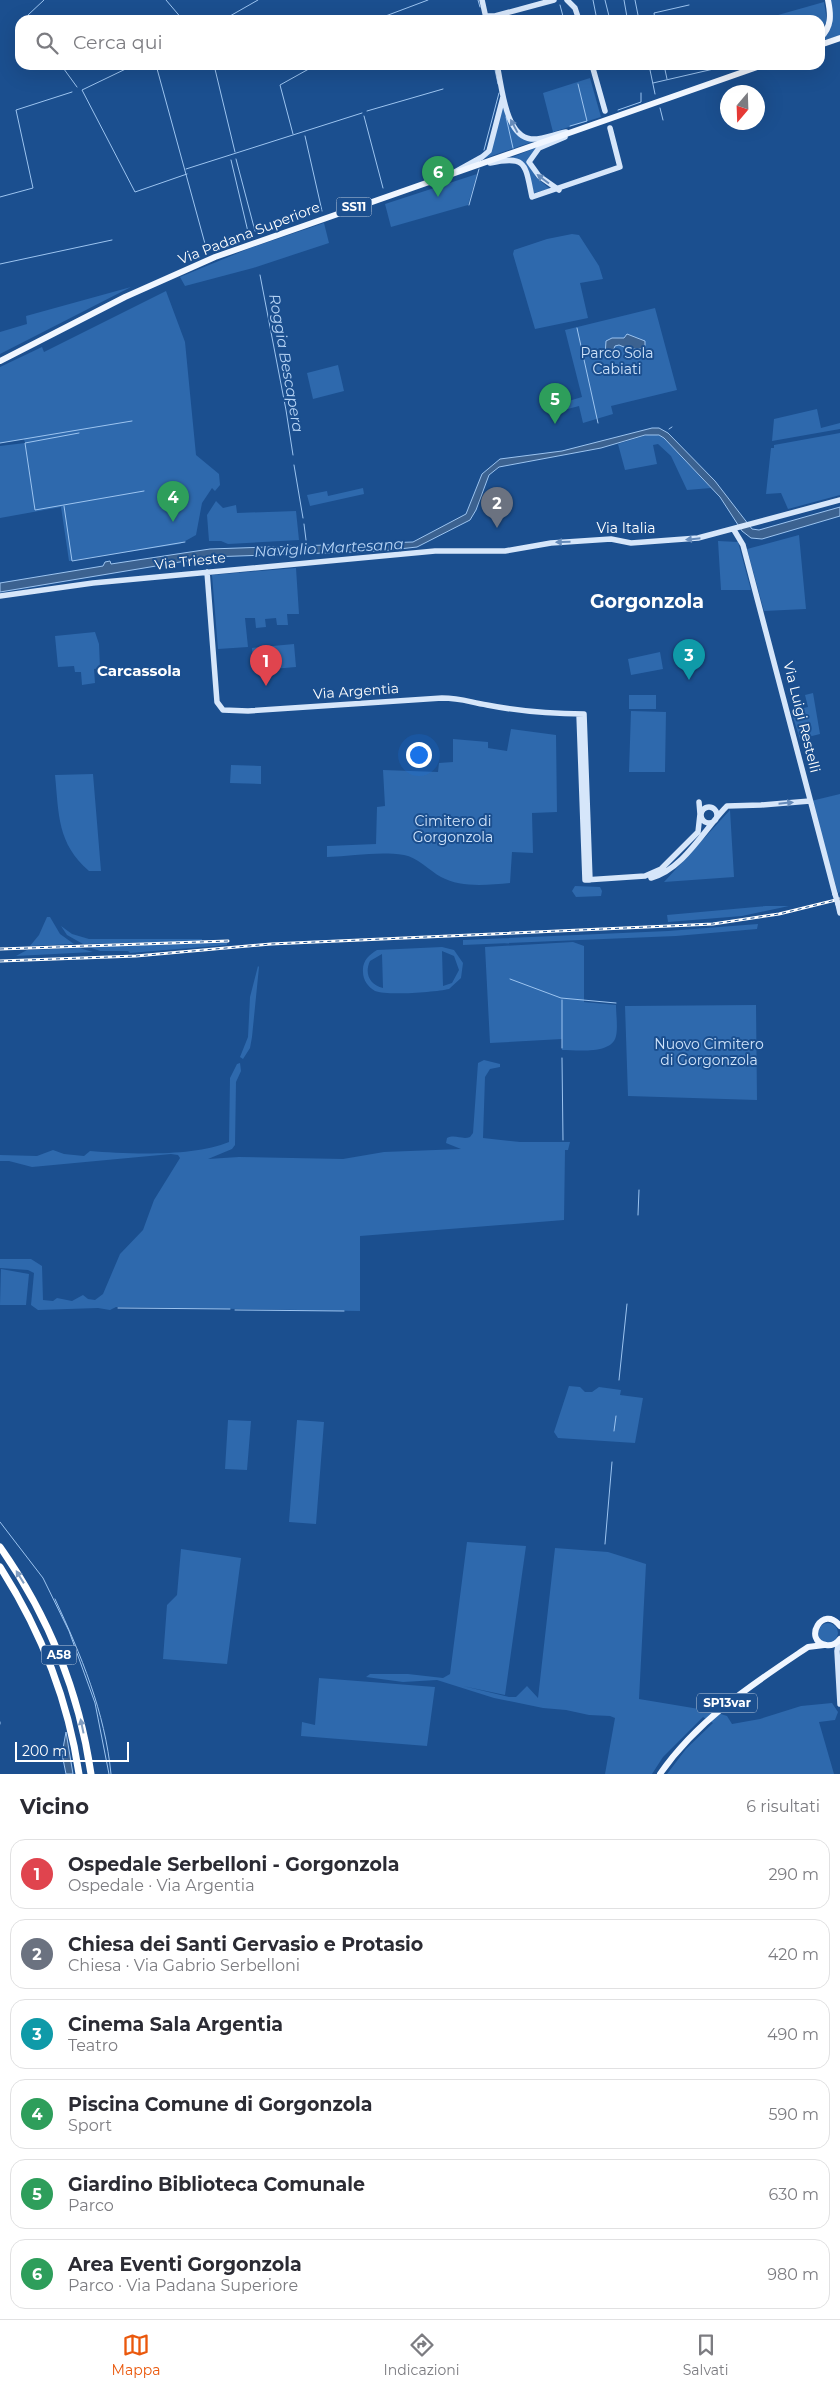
<!DOCTYPE html>
<html lang="it">
<head>
<meta charset="utf-8">
<style>
	body { margin:0; font-family:Montserrat,sans-serif; background:#f2f2f3; color:#2b2b33 }
	.compass { position:absolute; left:720px; top:85px; width:45px; height:45px; border-radius:50%; background:#fff; box-shadow:0 5px 20px #0002; rotate:199deg }
	.scale { position:absolute; left:15px; bottom:12px; width:114px; box-sizing:border-box; padding-left:5px; border:2px solid #fff; border-top:0; font-size:14px; line-height:18px; white-space:nowrap; color:#fff; -webkit-text-stroke:4px #1b4f8f; paint-order:stroke }
	.you { position:absolute; left:418px; top:754px; width:18px; height:18px; margin:-12px; border:4px solid #fff; border-radius:50%; background:#1a73e8; box-shadow:0 0 0 8px #1a73e833 }
	.badge { display:grid; place-items:center; width:32px; height:32px; border-radius:50%; background:#ea580c; color:#fff; font-size:16px; font-weight:700 }
	.pin { position:absolute; translate:-50% -41px; filter:drop-shadow(0 1px 2px #0008) }
	.pin::after { content:''; position:absolute; top:26px; width:18px; height:15px; background:inherit; clip-path:polygon(0 0,100% 0,50% 100%) }
	.list { margin:0; padding:0; list-style:none }
	h2 { display:flex; justify-content:space-between; align-items:center; height:65px; margin:0; padding:0 20px; font-size:21px }
	h2 small { font-size:16px; font-weight:400; color:#7c7c81 }
	.list li { display:grid; grid-template-columns:32px 1fr auto; gap:15px; align-items:center; box-sizing:border-box; height:70px; margin:0 10px 10px; padding:0 10px; border:1px solid #e1e1e2; border-radius:15px }
	.list b { display:block; font-size:19px; white-space:nowrap }
	.list p { margin:0; font-size:16px; white-space:nowrap; color:#7c7c81 }
	.list em { font-size:16px; font-style:normal; color:#7c7c81 }
	.icon { flex:none; width:28px; height:28px; fill:none; stroke:currentColor; stroke-width:2; stroke-linecap:round; stroke-linejoin:round }
	.map { position:relative; flex:none; width:840px; height:1774px; overflow:hidden }
	.search { position:absolute; background:#fff; box-shadow:0 5px 20px #0002; left:15px; right:15px; top:15px; height:55px; display:flex; align-items:center; gap:12px; box-sizing:border-box; padding:0 18px; border-radius:15px; color:#7c7c81; font-size:19px }
	.sheet { height:545px; background:#fff }
	nav { display:flex; justify-content:space-around; align-items:center; box-sizing:border-box; height:70px; border-top:1px solid #e1e1e2; background:#fff; font-size:14px; color:#7c7c81 }
	nav a { display:grid; justify-items:center; gap:2px }
	nav .on { color:#ea580c }
	.map>svg:first-child { display:block }
	.green { fill:#2e69ad; fill-rule:evenodd }
	.water { fill:#3c6290; stroke:#9cc4f0 }
	.lines { fill:none; stroke-linecap:round; stroke-linejoin:round }
	.stream { stroke:#9cc4f0; stroke-width:1 }
	.secondary { stroke:#d6e6fa; stroke-width:5.5 }
	.primary { stroke:#f0f6ff; stroke-width:6 }
	.highway { stroke:#fff; stroke-width:7 }
	.rail-casing { stroke:#fff; stroke-width:3 }
	.rail { stroke:#1b4f8f; stroke-width:1; stroke-dasharray:4; stroke-linecap:butt }
	.secondary-bridge { stroke:#d6e6fa; stroke-width:5.5 }
	.oneway { fill:#668bba }
	.oneway2 { fill:#829ec1 }
	.labels { text-anchor:middle; stroke-width:4; stroke-linejoin:round; paint-order:stroke }
	.shield { fill:#1b4f8f; stroke:#bbcadd; stroke-width:1 }
	.shield-label { font-size:12px; font-weight:bold; fill:#fff }
	.street-label { font-size:14px; fill:#fff; stroke:#1b4f8f }
	.park-label { font-size:14px; fill:#cfe3fa; stroke:#1b4f8f }
	.water-label { font-size:15px; font-style:italic; fill:#b5d3f5; stroke:#1b4f8f }
	.neighbourhood-label { font-size:15px; font-weight:bold; fill:#fff; stroke:#1b4f8f }
	.district-label { font-size:19px; font-weight:bold; fill:#fff; stroke:#1b4f8f }
</style>
</head>
<body>
<div class="map">
<svg width="840" height="1774" viewBox="0 0 840 1774">
	<rect width="100%" height="100%" fill="#1b4f8f"/>
	<path class="green" d="M829,0H840V35L821,42L825,37Z
		M824,2L827,21L820,32V20H779L778,15Z
		M590,78L601,117L553,132L543,93Z
		M503,96C509,119 508,138 535,141L477,161L486,155Z
		M540,146L530,157L536,177L550,189L534,193L525,167L508,159Z
		M477,174L468,205L391,227L385,204Z
		M324,223L329,243L253,268L185,286L180,277L250,248Z
		M572,234L579,235L599,266L603,279L580,283L588,318L535,329L513,254L514,250L547,239Z
		M131,287L0,354V332L27,324L26,316Z
		M166,291L185,342L196,455L219,474L220,485L215,491L212,488L202,503L196,535L180,544L69,561L61,507L0,518V446L25,443L24,439L0,443V367L42,347L44,352Z
		M655,308L677,390L611,406L613,414L583,423L579,406L564,410L562,403L582,397L565,330Z
		M338,365L344,391L313,399L307,373Z
		M817,409L821,428L840,423V429L772,441L774,419Z
		M840,433V495L788,509L781,493L766,494L771,448H774V445Z
		M650,434L662,436L711,488L687,490L671,456L658,444L653,445L657,464L625,470L618,444Z
		M363,488L364,494L310,506L307,495L327,491L328,496Z
		M216,501L223,508L236,505L237,513L296,511L299,540L228,544L221,541H209L207,515Z
		M799,535L806,609L764,611L747,549Z
		M718,541L738,542L751,590H721Z
		M296,568L299,614H287L288,625H277L276,618L265,619L266,627L256,628L255,618H245L248,647L218,649L212,575Z
		M95,632L99,644L100,668L94,669L95,683L82,685L81,672H75L74,666L58,667L55,636Z
		M294,644L296,667L261,670V668H254L252,648Z
		M660,652L663,669L631,675L628,659Z
		M813,693L820,734L800,739L791,711L808,707L805,695Z
		M629,695H656V709H629Z
		M631,711L666,712L665,772H629Z
		M511,729L556,735L557,812L532,813L533,853L512,852L510,883C487,885 461,888 441,877C430,871 417,857 404,855C379,851 353,856 327,857V846L376,844L377,807L385,806L383,770L438,772L439,763L453,762V739L488,742V748L507,751Z
		M231,765L261,766V784L230,783Z
		M93,774L101,871H89C57,843 59,815 55,775Z
		M840,794V892L838,893L811,801Z
		M730,810L734,877L664,882Z
		M575,886L600,887L602,891L601,896L576,897L572,891Z
		M766,906H789L742,916L668,922L667,915Z
		M47,917H50L60,934L74,944L30,946L39,935Z
		M758,924L757,929L676,936L463,945V940L668,931Z
		M61,926L72,934L89,939H202V941L83,944L67,935Z
		M227,942V945L130,953L128,951H100L89,947Z
		M573,942L584,946V1002L616,1005C616,1014 618,1027 616,1036C612,1055 576,1050 562,1050V1039L490,1043L485,947Z
		M442,947L454,950L463,963L461,978L449,989C436,992 387,996 375,991C368,987 363,980 363,972C362,961 369,955 377,950ZM442,951L454,956L459,970L452,983L443,986ZM382,954L383,988C370,985 364,974 370,961Z
		M79,948L93,952L16,956L27,950Z
		M258,966L259,967L252,1037L250,1048L243,1059L240,1057L248,1037L250,997Z
		M756,1005L757,1100L628,1096L625,1006Z
		M484,1060L500,1064V1067L490,1069L485,1077L483,1138L520,1142H570L568,1150H565L564,1220L360,1236V1311L116,1307L110,1310L98,1308L38,1310L31,1305L34,1273L28,1270L0,1268V1259H31L42,1266L43,1300L53,1301L57,1298L72,1301L83,1295L88,1299L95,1300L103,1294L120,1254L143,1230L154,1200L180,1158L178,1155L171,1154L32,1167L9,1161H0V1155L37,1156L53,1150L64,1154L84,1156L90,1151C127,1154 194,1157 229,1142L230,1078L237,1064L240,1063L241,1071L236,1082L235,1145L232,1149L208,1159L239,1157L343,1159L384,1152L461,1149L446,1143L447,1138C455,1134 462,1140 470,1137L473,1133L478,1063Z
		M1,1269L29,1274L26,1305H0Z
		M569,1386L580,1387L585,1392H592L599,1387L621,1390L620,1395L643,1398L635,1443L558,1438L554,1432Z
		M228,1420L251,1421L247,1470L225,1469Z
		M297,1420L324,1422L316,1524L289,1522Z
		M467,1542L526,1546L505,1695L463,1686L509,1697H516L527,1686L538,1698L555,1548L608,1552L646,1564L639,1699L711,1711L727,1716L732,1724L760,1719L801,1706L832,1703L838,1712L835,1720L819,1722L834,1774H667L686,1749L713,1723L703,1717L663,1757L652,1774H605L615,1718L610,1716L589,1715L566,1710L543,1708L494,1698L437,1680L403,1682L366,1677L370,1674H408L443,1678L450,1674Z
		M181,1549L241,1558L227,1664L163,1659L167,1605L177,1595Z
		M818 1633a10 10 0 1 1 20 0a10 10 0 1 1-20 0Z
		M319,1678L435,1687L427,1746L301,1736L302,1722L315,1725Z"/>
	<path class="water" d="M627,334L645,341V349H629L619,345L615,346L611,356H605L606,341L612,338H624Z
		M652,428H659L668,433L715,481L752,529L759,530L840,507V516L762,539L751,538L742,531L720,497L664,438L659,435H645L601,448L499,467L489,475L476,510L470,520L417,547L381,551L210,557L0,592V583L103,566L105,562L110,561L111,564L210,549L413,542L466,514L482,474L500,459L562,451Z
		M66,1732L73,1774H66L62,1754Z"/>
	<g class="lines">
		<path class="stream" d="M166,0L183,20
			M478,0L480,7
			M593,0L597,20
			M605,0L610,20
			M624,0L627,17
			M635,0L639,20
			M560,5L564,20
			M31,20L28,15L44,0
			M223,20L258,0
			M375,20L428,0
			M624,20L638,17
			M655,20L654,13L689,5
			M61,65L77,87
			M134,65L82,90L135,192L187,174
			M156,65L207,251
			M214,65L235,152
			M494,65L498,84
			M649,65L655,94
			M664,65L667,79
			M653,83L718,68
			M660,108L663,120
			M618,110L641,102V93
			M367,111L443,89
			M364,116L383,188
			M506,117L513,148
			M570,126L587,121L578,84
			M293,134L280,85L316,65
			M305,136L322,211
			M484,150L499,93
			M236,159L255,231
			M231,160L249,236
			M186,169L362,113
			M0,197L33,188L16,110L72,92
			M469,205L479,169
			M0,264L112,240
			M260,275L286,410L293,455
			M577,328L598,423
			M669,429L672,427
			M79,433L25,443L35,510L144,491
			M0,443L132,421
			M294,465L303,518
			M64,506L72,561L185,542
			M304,524L306,540
			M510,979L561,998L616,1003
			M562,1000V1048
			M562,1058L563,1140
			M638,1215L639,1190
			M118,1308L230,1309
			M235,1310L344,1311
			M619,1380L627,1304
			M614,1431L616,1416
			M0,1522L43,1578L69,1631L95,1703L109,1774
			M605,1544L612,1462
			M55,1599C81,1655 105,1712 111,1774
			M0,1724V1722"/>
		<path class="secondary" d="M482,0L486,18
			M567,0L575,8L579,20
			M486,16H495L554,0
			M497,65C502,86 505,136 531,139C543,140 554,134 566,132
			M592,65L605,111
			M490,163C527,155 525,164 532,197L620,167L610,128
			M455,172L482,157L489,151L503,97
			M559,190L539,176L529,162L539,148L565,137
			M734,530L743,545L835,894
			M207,572L217,702L223,710L248,711L442,698C461,698 469,702 487,705C518,711 552,714 584,714L590,880
			M0,596L93,583L435,551H505L551,543L611,539L631,543L698,538L840,500
			M579,714L585,880L645,876L661,869L698,832L700,814L699,802
			M701 815a8 8 0 1 1 16 0a8 8 0 1 1-16 0Z
			M651,878C684,869 705,828 727,806L761,805L810,801
			M838,904L840,913
			M839,1640L837,1651L840,1704"/>
		<path class="primary" d="M820,38C832,27 831,15 828,0
			M820,45L840,38
			M0,361L125,297L215,257L763,65
			M840,1626C823,1603 802,1641 826,1645C832,1646 837,1643 840,1639
			M660,1774C698,1719 753,1684 808,1647L824,1645"/>
		<path class="highway" d="M0,1547C48,1615 79,1692 91,1774
			M0,1567C41,1631 68,1699 79,1774"/>
		<g class="rail-casing">
			<path id="rail" d="M0,949L228,941
				M0,961L136,956L271,944L713,924L779,914L840,899"/>
		</g>
		<use href="#rail" class="rail"/>
		<path class="secondary-bridge" d="M835,894L838,904"/>
	</g>
	<defs><path id="oneway-solid" d="M-6-.8H1V-3.2L6.5 0L1 3.2V.8H-6Z" transform="scale(1.25)"/></defs>
	<g class="oneway">
		<use href="#oneway-solid" transform="translate(514 126) rotate(-118)"/>
		<use href="#oneway-solid" transform="translate(543 179) rotate(-143)"/>
		<use href="#oneway-solid" transform="translate(693 539) rotate(174)"/>
		<use href="#oneway-solid" transform="translate(563 542) rotate(179)"/>
		<use href="#oneway-solid" transform="translate(786 803) rotate(-6)"/>
	</g>
	<g class="oneway2">
		<use href="#oneway-solid" transform="translate(20 1577) rotate(-122)"/>
		<use href="#oneway-solid" transform="translate(82 1726) rotate(-102)"/>
	</g>
	<g class="labels">
		<g class="shield">
			<rect x="336.5" y="197.5" width="35" height="19" rx="4"/>
			<rect x="41.5" y="1645.5" width="35" height="19" rx="4"/>
			<rect x="697" y="1693.5" width="60" height="19" rx="4"/>
		</g>
		<g class="shield-label">
			<text x="354" y="211">SS11</text>
			<text x="59" y="1659">A58</text>
			<text x="727" y="1707">SP13var</text>
		</g>
		<g class="street-label">
			<text transform="translate(249 233) rotate(-21)" y="5">Via Padana Superiore</text>
			<text x="626" y="533">Via Italia</text>
			<text transform="translate(190 561) rotate(-6)" y="5">Via Trieste</text>
			<text transform="translate(356 691) rotate(-4)" y="5">Via Argentia</text>
			<text transform="translate(802 717) rotate(76)" y="5">Via Luigi Restelli</text>
		</g>
		<g class="park-label">
			<text x="617" y="358">Parco Sola<tspan x="617" dy="16">Cabiati</tspan></text>
			<text x="453" y="826">Cimitero di<tspan x="453" dy="16">Gorgonzola</tspan></text>
			<text x="709" y="1049">Nuovo Cimitero<tspan x="709" dy="16">di Gorgonzola</tspan></text>
		</g>
		<g class="water-label">
			<text transform="translate(286 363) rotate(80)" y="5">Roggia Bescapera</text>
			<text transform="translate(329 548) rotate(-3)" y="5">Naviglio Martesana</text>
		</g>
		<g class="neighbourhood-label">
			<text x="139" y="676">Carcassola</text>
		</g>
		<g class="district-label">
			<text x="647" y="608">Gorgonzola</text>
		</g>
	</g>
</svg>
<svg class="compass" viewBox="-18 -18 36 36"><path d="M0-13l5 13h-10z" fill="#e53935"/><path d="M0 13l5-13h-10z" fill="#7c7c81"/></svg>
<div class="scale">200 m</div>
<div class="you"></div>
<div class="pin badge" style="left:266px;top:686px;background:#e0444e">1</div>
<div class="pin badge" style="left:497px;top:528px;background:#6b7280">2</div>
<div class="pin badge" style="left:689px;top:680px;background:#0f9aa8">3</div>
<div class="pin badge" style="left:173px;top:522px;background:#2e9e5b">4</div>
<div class="pin badge" style="left:555px;top:424px;background:#2e9e5b">5</div>
<div class="pin badge" style="left:438px;top:197px;background:#2e9e5b">6</div>
<div class="search"><svg class="icon" aria-label="search" viewBox="0 0 24 24"><circle cx="10" cy="10" r="6"/><path d="M15 15l6 6"/></svg>Cerca qui</div>
</div>
<section class="sheet">
<h2>Vicino<small>6 risultati</small></h2>
<ul class="list">
<li><span class="badge" style="background:#e0444e">1</span><div><b>Ospedale Serbelloni - Gorgonzola</b><p>Ospedale · Via Argentia</p></div><em>290 m</em></li>
<li><span class="badge" style="background:#6b7280">2</span><div><b>Chiesa dei Santi Gervasio e Protasio</b><p>Chiesa · Via Gabrio Serbelloni</p></div><em>420 m</em></li>
<li><span class="badge" style="background:#0f9aa8">3</span><div><b>Cinema Sala Argentia</b><p>Teatro</p></div><em>490 m</em></li>
<li><span class="badge" style="background:#2e9e5b">4</span><div><b>Piscina Comune di Gorgonzola</b><p>Sport</p></div><em>590 m</em></li>
<li><span class="badge" style="background:#2e9e5b">5</span><div><b>Giardino Biblioteca Comunale</b><p>Parco</p></div><em>630 m</em></li>
<li><span class="badge" style="background:#2e9e5b">6</span><div><b>Area Eventi Gorgonzola</b><p>Parco · Via Padana Superiore</p></div><em>980 m</em></li>
</ul>
</section>
<nav>
<a class="on"><svg class="icon" aria-label="map" viewBox="0 0 24 24"><path d="M3 6l6-2 6 2 6-2v14l-6 2-6-2-6 2zM9 4v14M15 6v14"/></svg>Mappa</a>
<a><svg class="icon" aria-label="directions" viewBox="0 0 24 24"><path d="M12 3l9 9-9 9-9-9zM9 14v-3h6M13 9l2 2-2 2"/></svg>Indicazioni</a>
<a><svg class="icon" aria-label="saved" viewBox="0 0 24 24"><path d="M7 4h10v16l-5-4-5 4z"/></svg>Salvati</a>
</nav>
</body>
</html>
